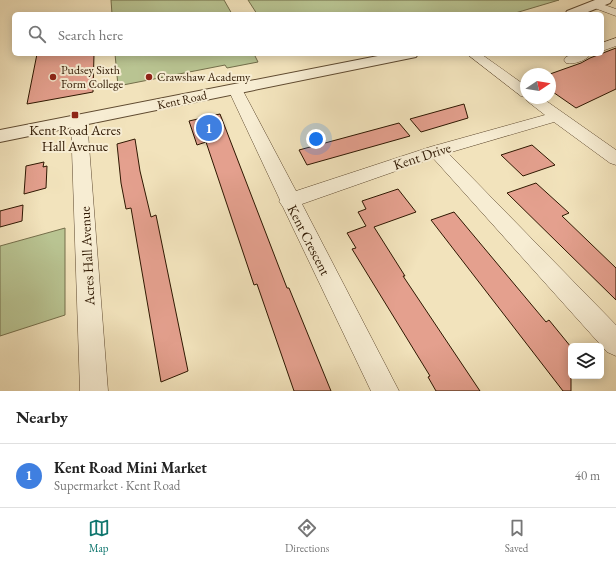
<!DOCTYPE html>
<html lang="en">
<head>
<meta charset="utf-8">
<style>
	body { margin:0; font-family:"EB Garamond",serif; background:#f6f6f6; color:#222 }
	.controls { position:absolute; right:12px; bottom:12px; display:grid; overflow:hidden; border-radius:6px; box-shadow:0 2px 10px #0003 }
	.controls button { width:36px; height:36px; display:grid; place-items:center; padding:0; border:0; border-bottom:1px solid #e0e0e0; background:#fff; color:#222; font:20px sans-serif }
	.compass { position:absolute; left:520px; top:68px; width:36px; height:36px; border-radius:50%; background:#fff; box-shadow:0 2px 10px #0003; rotate:78deg }
	.you { position:absolute; left:316px; top:139px; width:14px; height:14px; margin:-10px; border:3px solid #fff; border-radius:50%; background:#1a73e8; box-shadow:0 0 0 6px #1a73e833 }
	.badge { display:grid; place-items:center; width:26px; height:26px; border-radius:50%; background:#0f766e; color:#fff; font-size:13px; font-weight:700 }
	.pin { position:absolute; translate:-50% -50%; border:2px solid #fff; box-shadow:0 1px 4px #0006 }
	.list { margin:0; padding:0; list-style:none }
	h2 { display:flex; justify-content:space-between; align-items:center; height:52px; margin:0; padding:0 16px; font-size:17px }
	h2 small { font-size:13px; font-weight:400; color:#767676 }
	.list li { display:grid; grid-template-columns:26px 1fr auto; gap:12px; align-items:center; box-sizing:border-box; height:64px; padding:0 16px; border-top:1px solid #e0e0e0 }
	.list b { display:block; font-size:15px; white-space:nowrap }
	.list p { margin:0; font-size:13px; white-space:nowrap; color:#767676 }
	.list em { font-size:13px; font-style:normal; color:#767676 }
	.icon { flex:none; width:22px; height:22px; fill:none; stroke:currentColor; stroke-width:2; stroke-linecap:round; stroke-linejoin:round }
	.map { position:relative; flex:none; width:616px; height:391px; overflow:hidden }
	.search { position:absolute; background:#fff; box-shadow:0 2px 10px #0003; left:12px; right:12px; top:12px; height:44px; display:flex; align-items:center; gap:10px; box-sizing:border-box; padding:0 14px; border-radius:6px; color:#767676; font-size:15px }
	.sheet { height:116px; background:#fff }
	nav { display:flex; justify-content:space-around; align-items:center; box-sizing:border-box; height:56px; border-top:1px solid #e0e0e0; background:#fff; font-size:11px; color:#767676 }
	nav a { display:grid; justify-items:center; gap:2px }
	nav .on { color:#0f766e }
	.map>svg:first-child { display:block }
	.green { fill:#b9c492; stroke:#746e4a }
	.building { fill:#e4a08e; stroke:#2e1701 }
	.lines { fill:none; stroke-linecap:round; stroke-linejoin:round }
	.minor-casing { stroke:#5f4a30; stroke-width:1 }
	.tertiary-casing { stroke:#5f4a30; stroke-width:2 }
	.minor { fill:#f7edd3; fill-rule:evenodd }
	.tertiary { fill:#f7edd3; fill-rule:evenodd }
	.poi-dot { fill:#8f2418; stroke:#f7edd3; stroke-width:1.5 }
	.labels { text-anchor:middle; stroke-width:4; stroke-linejoin:round; paint-order:stroke }
	.far-poi-label { font-size:12px; fill:#2e1701; stroke:#f7edd3; text-anchor:start }
	.far-street-label { font-size:12px; fill:#2e1701; stroke:#f7edd3 }
	.poi-label { font-size:14px; fill:#2e1701; stroke:#f7edd3 }
	.street-label { font-size:14px; fill:#2e1701; stroke:#f7edd3 }
</style>
</head>
<body>
<div class="map">
<svg width="616" height="391" viewBox="0 0 616 391">
	<rect width="100%" height="100%" fill="#f2e3bc"/>
	<filter id="stains"><feTurbulence type="fractalNoise" baseFrequency=".005" numOctaves="4"/><feColorMatrix values="0 0 0 0 .2 0 0 0 0 .09 0 0 0 0 .02 0 0 0 .5 -.17"/></filter>
	<radialGradient id="worn" r=".72"><stop offset=".6" stop-color="#630" stop-opacity="0"/><stop offset="1" stop-color="#630" stop-opacity=".3"/></radialGradient>
	<path class="green" d="M111,0H224L232,14H112Z
		M248,0H559L512,14H257Z
		M115,54H254L258,62L227,68L225,65L118,86Z
		M65,228V315L0,336V246Z"/>
	<path class="building" d="M616,48V89L576,108L550,90V74L581,63L590,58Z
		M37,54H94L93,92L27,104Z
		M464,104L468,118L421,132L410,119Z
		M220,114L287,288H289L331,391H294L257,284L254,285L206,142L197,145L189,121Z
		M399,123L410,136L307,165L299,150Z
		M135,139L140,171L151,217L156,215L188,371L161,382L131,208L126,209L121,183L117,144Z
		M532,145L555,165L523,176L501,155Z
		M44,162L43,167L47,166L46,188L24,194L26,166Z
		M536,183L569,213L562,216L616,268V300L507,193Z
		M398,189L416,212L374,227L405,276H403L480,391H436L428,377L430,376L352,249L356,248L347,233L366,226L358,212L366,209L362,201Z
		M23,205L22,221L0,227V211Z
		M454,212L546,322L549,320L571,347V391H563L431,220Z"/>
	<g class="lines">
		<g class="minor-casing">
			<path id="minor" d="M596,2L616,9V16L592,7L591,5L592,3Z
				M616,38V46L602,51V43Z
				M467,54H481L526,86V98H542L616,150V165L610,163L554,122L448,153L616,325V356L607,352L433,158L302,204L399,391H371L283,207L279,201L280,200L228,89L230,86L235,85L240,86L242,89L296,191L430,147L545,115L527,101L525,97L521,96Z
				M574,54H591C587,60 574,65 566,63L564,60L566,57Z
				M79,115L85,117L87,120L108,391H80L71,120L73,117Z"/>
		</g>
		<g class="tertiary-casing">
			<path id="tertiary" d="M595,0H612L610,3L583,14H565L567,11Z
				M388,54H418L416,57L411,58L0,142V130Z"/>
		</g>
		<use href="#minor" class="minor"/>
		<use href="#tertiary" class="tertiary"/>
	</g>
	<g class="poi-dot">
		<circle cx="53" cy="77" r="4"/>
		<circle cx="149" cy="77" r="4"/>
		<rect x="71" y="111" width="8" height="8" rx="2"/>
	</g>
	<g class="labels">
		<g class="far-poi-label">
			<text x="61" y="74">Pudsey Sixth<tspan x="61" dy="14">Form College</tspan></text>
			<text x="157" y="81">Crawshaw Academy</text>
		</g>
		<g class="far-street-label">
			<text transform="translate(182 100) rotate(-12)" y="4">Kent Road</text>
		</g>
		<g class="poi-label">
			<text x="75" y="135">Kent Road Acres<tspan x="75" dy="16">Hall Avenue</tspan></text>
		</g>
		<g class="street-label">
			<text transform="translate(422 156) rotate(-18)" y="5">Kent Drive</text>
			<text transform="translate(309 240) rotate(63)" y="5">Kent Crescent</text>
			<text transform="translate(87 256) rotate(-93)" y="5">Acres Hall Avenue</text>
		</g>
	</g>
	<rect width="100%" height="100%" filter="url(#stains)"/>
	<rect width="100%" height="100%" fill="url(#worn)"/>
</svg>
<div class="controls">
<button><svg class="icon" aria-label="layers" viewBox="0 0 24 24"><path d="M12 4l9 5-9 5-9-5zM3 14l9 5 9-5"/></svg></button>
</div>
<svg class="compass" viewBox="-18 -18 36 36"><path d="M0-13l5 13h-10z" fill="#e53935"/><path d="M0 13l5-13h-10z" fill="#767676"/></svg>
<div class="you"></div>
<div class="pin badge" style="left:209px;top:128px;background:#3f7fe0">1</div>
<div class="search"><svg class="icon" aria-label="search" viewBox="0 0 24 24"><circle cx="10" cy="10" r="6"/><path d="M15 15l6 6"/></svg>Search here</div>
</div>
<section class="sheet">
<h2>Nearby<small></small></h2>
<ul class="list">
<li><span class="badge" style="background:#3f7fe0">1</span><div><b>Kent Road Mini Market</b><p>Supermarket · Kent Road</p></div><em>40 m</em></li>
</ul>
</section>
<nav>
<a class="on"><svg class="icon" aria-label="map" viewBox="0 0 24 24"><path d="M3 6l6-2 6 2 6-2v14l-6 2-6-2-6 2zM9 4v14M15 6v14"/></svg>Map</a>
<a><svg class="icon" aria-label="directions" viewBox="0 0 24 24"><path d="M12 3l9 9-9 9-9-9zM9 14v-3h6M13 9l2 2-2 2"/></svg>Directions</a>
<a><svg class="icon" aria-label="saved" viewBox="0 0 24 24"><path d="M7 4h10v16l-5-4-5 4z"/></svg>Saved</a>
</nav>
</body>
</html>
